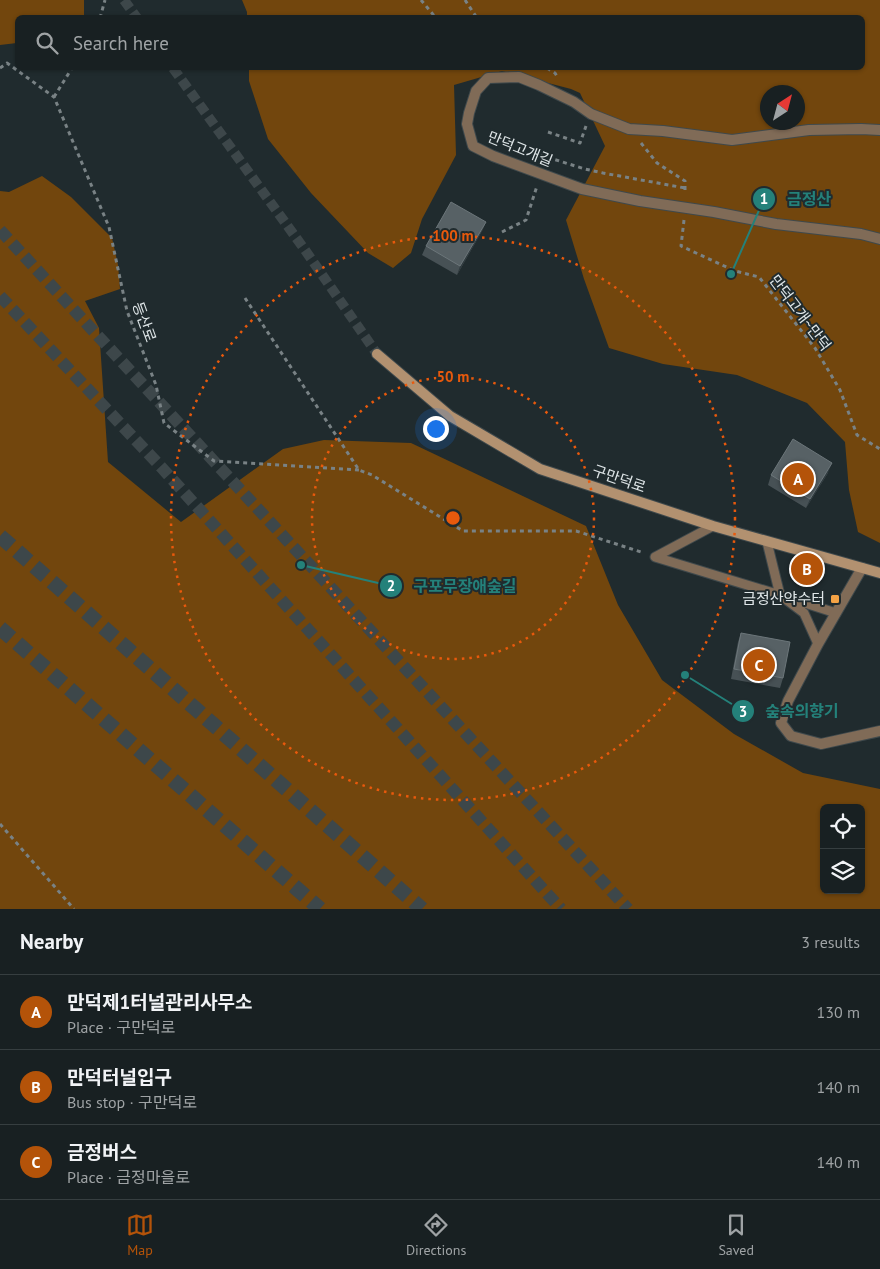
<!DOCTYPE html>
<html lang="en">
<head>
<meta charset="utf-8">
<style>
	body { margin:0; font-family:"PT Sans","Noto Sans KR",sans-serif; background:#252d2f; color:#f1f3f6 }
	.controls { position:absolute; right:15px; bottom:15px; display:grid; overflow:hidden; border-radius:8px; box-shadow:0 1px 4px #0004 }
	.controls button { width:45px; height:45px; display:grid; place-items:center; padding:0; border:0; border-bottom:1px solid #363e40; background:#182022; color:#f1f3f6; font:25px sans-serif }
	.compass { position:absolute; left:760px; top:85px; width:45px; height:45px; border-radius:50%; background:#182022; box-shadow:0 1px 4px #0004; rotate:36deg }
	.you { position:absolute; left:435px; top:428px; width:18px; height:18px; margin:-12px; border:4px solid #fff; border-radius:50%; background:#1a73e8; box-shadow:0 0 0 8px #1a73e833 }
	.badge { display:grid; place-items:center; width:32px; height:32px; border-radius:50%; background:#b45309; color:#fff; font-size:16px; font-weight:700 }
	.pin { position:absolute; translate:-50% -50%; border:2px solid #fff; box-shadow:0 1px 5px #0006 }
	.list { margin:0; padding:0; list-style:none }
	h2 { display:flex; justify-content:space-between; align-items:center; height:65px; margin:0; padding:0 20px; font-size:21px }
	h2 small { font-size:16px; font-weight:400; color:#9fa3a5 }
	.list li { display:grid; grid-template-columns:32px 1fr auto; gap:15px; align-items:center; box-sizing:border-box; height:75px; padding:0 20px; border-top:1px solid #363e40 }
	.list b { display:block; font-size:19px; white-space:nowrap }
	.list p { margin:0; font-size:16px; white-space:nowrap; color:#9fa3a5 }
	.list em { font-size:16px; font-style:normal; color:#9fa3a5 }
	.icon { flex:none; width:28px; height:28px; fill:none; stroke:currentColor; stroke-width:2; stroke-linecap:round; stroke-linejoin:round }
	.map { position:relative; flex:none; width:880px; height:909px; overflow:hidden }
	.search { position:absolute; background:#182022; box-shadow:0 1px 4px #0004; left:15px; right:15px; top:15px; height:55px; display:flex; align-items:center; gap:12px; box-sizing:border-box; padding:0 18px; border-radius:8px; color:#9fa3a5; font-size:19px }
	.sheet { height:290px; background:#182022 }
	nav { display:flex; justify-content:space-around; align-items:center; box-sizing:border-box; height:70px; border-top:1px solid #363e40; background:#182022; font-size:14px; color:#9fa3a5 }
	nav a { display:grid; justify-items:center; gap:2px }
	nav .on { color:#b45309 }
	.map>svg:first-child { display:block }
	.forest { fill:#72460d; fill-rule:evenodd }
	.lines { fill:none; stroke-linecap:round; stroke-linejoin:round }
	.secondary-tunnel { stroke:#3d474a; stroke-width:10; stroke-dasharray:10 5; stroke-linecap:butt }
	.primary-tunnel { stroke:#3d474a; stroke-width:12; stroke-dasharray:12 6; stroke-linecap:butt }
	.highway-tunnel { stroke:#3d474a; stroke-width:15; stroke-dasharray:15 8; stroke-linecap:butt }
	.lane-casing { stroke:#3f494c; stroke-width:11 }
	.street-casing { stroke:#3f494c; stroke-width:12 }
	.secondary-casing { stroke:#3f494c; stroke-width:12 }
	.path { stroke:#798285; stroke-width:3; stroke-dasharray:4 4; stroke-linecap:butt }
	.lane { stroke:#806b57; stroke-width:9 }
	.street { stroke:#806b57; stroke-width:10 }
	.secondary { stroke:#b29170; stroke-width:10 }
	.wall { fill:#475155 }
	.shaded-wall { fill:#303b3f }
	.building { fill:#576165; stroke:#6c767a }
	.ring { fill:none; stroke:#e8590c; stroke-width:2.5; stroke-dasharray:2.5 5 }
	.poi-dot { fill:#f5a345; stroke:#202b2e; stroke-width:2 }
	.labels { text-anchor:middle; stroke-width:4; stroke-linejoin:round; paint-order:stroke }
	.street-label { font-size:15px; fill:#e0e7e9; stroke:#202b2e }
	.poi-label { font-size:15px; fill:#e0e7e9; stroke:#202b2e; text-anchor:end }
	.centre { fill:#e8590c; stroke:#202b2e; stroke-width:2.5 }
	.ring-label { font-size:15px; text-anchor:middle; font-weight:bold; fill:#e8590c; stroke:#202b2e; stroke-width:4; stroke-linejoin:round; paint-order:stroke }
	.leader { fill:none; stroke:#24817a; stroke-width:2 }
	.callout-dot { fill:#24817a; stroke:#202b2e; stroke-width:2 }
	.mark-label { font-size:15px; text-anchor:middle; font-weight:bold; fill:#fff }
	.callout-label { font-size:16px; text-anchor:middle; font-weight:bold; fill:#24817a; stroke:#202b2e; stroke-width:4; stroke-linejoin:round; paint-order:stroke }
</style>
</head>
<body>
<div class="map">
<svg width="880" height="909" viewBox="0 0 880 909">
	<rect width="100%" height="100%" fill="#202b2e"/>
	<path class="forest" d="M0,0H84V17L18,18L17,43L0,45Z
		M242,0H880V543L858,532L849,490L845,442L807,403L737,375L663,364L609,348L584,279L566,220L605,146L580,93L571,89L502,71L454,85L456,155L422,219L411,253L393,268L368,253L311,193L268,139L249,81V68H862V18H247V12ZM768,92H798V122H768Z
		M42,176L71,197L112,238L118,265L120,289L85,301L99,328L108,462L181,522L283,449L324,440L411,443L586,526L618,605L662,680L734,734L803,773L880,789V909H0V191L9,192ZM824,808H861V890H824Z"/>
	<g class="lines">
		<path class="secondary-tunnel" d="M124,0L137,18
			M173,68L305,250L377,354"/>
		<path class="primary-tunnel" d="M0,230L628,909
			M0,296L162,468L561,909"/>
		<path class="highway-tunnel" d="M0,536L422,909
			M0,628L320,909"/>
		<g class="lane-casing">
			<path id="lane" d="M713,526L655,557L780,595L804,613L818,644
				M767,542L780,595L836,613"/>
		</g>
		<g class="street-casing">
			<path id="street" d="M880,130L861,129L809,130L732,140L663,131L629,129L591,114L574,102L539,85L519,77L488,78L476,91L469,113L467,124L473,146L493,156L582,189L640,201L714,212L776,224L861,234L880,239
				M862,568L818,644L788,701L781,723L791,736L821,744L880,731"/>
		</g>
		<g class="secondary-casing">
			<path id="secondary" d="M377,354L450,416L540,469L713,526L880,573"/>
		</g>
		<path class="path" d="M421,0L436,18
			M465,0L477,18
			M100,18L105,0
			M0,68L7,63L54,97L109,227L127,311L156,385L164,423L214,461L359,470
			M547,68L555,73L558,78
			M54,97L72,68
			M548,132L580,143L586,126
			M641,143L657,163L685,181V194
			M540,155L585,169L603,173L685,188
			M684,220L681,246L735,271L759,277L815,348L840,390L857,435L880,449
			M502,232L526,220L537,186
			M245,298L359,470L372,475L463,531H576L644,553
			M0,824L74,909"/>
		<use href="#lane" class="lane"/>
		<use href="#street" class="street"/>
		<use href="#secondary" class="secondary"/>
	</g>
	<path class="wall" d="M486,222L482,231L457,275L422,255L426,246Z
		M828,473L806,508L768,485L771,475Z
		M741,633L783,678L780,688L731,679L738,642Z"/>
	<path class="shaded-wall" d="M486,222L482,231L457,275L460,266Z
		M832,463L828,473L806,508L810,499Z"/>
	<path class="building" d="M451,202L486,222L460,266L426,246Z
		M793,439L832,463L810,499L771,475Z
		M741,633L790,642L783,678L734,669Z"/>
	<g class="ring">
		<circle cx="453" cy="518" r="141"/>
		<circle cx="453" cy="518" r="282"/>
	</g>
	<rect class="poi-dot" x="830" y="594" width="10" height="10" rx="2.5"/>
	<g class="labels">
		<g class="street-label">
			<text transform="translate(520 149) rotate(22)" y="5">만덕고개길</text>
			<text transform="translate(800 313) rotate(53)" y="5">만덕고개~만덕</text>
			<text transform="translate(144 322) rotate(70)" y="5">등산로</text>
			<text transform="translate(619 479) rotate(19)" y="5">구만덕로</text>
		</g>
		<g class="poi-label">
			<text x="825" y="604">금정산약수터</text>
		</g>
	</g>
	<circle cx="453" cy="518" r="8" class="centre"/>
	<g class="ring-label">
		<text x="453" y="241">100 m</text>
		<text x="453" y="382">50 m</text>
	</g>
	<path class="leader" d="M731 274L764 199M301 565L391 586M685 675L743 711"/>
	<g class="callout-dot">
		<circle cx="731" cy="274" r="5"/>
		<circle cx="301" cy="565" r="5"/>
		<circle cx="685" cy="675" r="5"/>
		<circle cx="764" cy="199" r="12"/>
		<circle cx="391" cy="586" r="12"/>
		<circle cx="743" cy="711" r="12"/>
	</g>
	<g class="mark-label">
		<text x="764" y="204">1</text>
		<text x="391" y="591">2</text>
		<text x="743" y="717">3</text>
	</g>
	<g class="callout-label">
		<text x="809" y="205">금정산</text>
		<text x="465" y="592">구포무장애숲길</text>
		<text x="802" y="717">숲속의향기</text>
	</g>
</svg>
<div class="controls">
<button><svg class="icon" aria-label="locate" viewBox="0 0 24 24"><circle cx="12" cy="12" r="6"/><path d="M12 2v4M12 18v4M2 12h4M18 12h4"/></svg></button>
<button><svg class="icon" aria-label="layers" viewBox="0 0 24 24"><path d="M12 4l9 5-9 5-9-5zM3 14l9 5 9-5"/></svg></button>
</div>
<svg class="compass" viewBox="-18 -18 36 36"><path d="M0-13l5 13h-10z" fill="#e53935"/><path d="M0 13l5-13h-10z" fill="#9fa3a5"/></svg>
<div class="you"></div>
<div class="pin badge" style="left:798px;top:479px">A</div>
<div class="pin badge" style="left:807px;top:569px">B</div>
<div class="pin badge" style="left:759px;top:665px">C</div>
<div class="search"><svg class="icon" aria-label="search" viewBox="0 0 24 24"><circle cx="10" cy="10" r="6"/><path d="M15 15l6 6"/></svg>Search here</div>
</div>
<section class="sheet">
<h2>Nearby<small>3 results</small></h2>
<ul class="list">
<li><span class="badge">A</span><div><b>만덕제1터널관리사무소</b><p>Place · 구만덕로</p></div><em>130 m</em></li>
<li><span class="badge">B</span><div><b>만덕터널입구</b><p>Bus stop · 구만덕로</p></div><em>140 m</em></li>
<li><span class="badge">C</span><div><b>금정버스</b><p>Place · 금정마을로</p></div><em>140 m</em></li>
</ul>
</section>
<nav>
<a class="on"><svg class="icon" aria-label="map" viewBox="0 0 24 24"><path d="M3 6l6-2 6 2 6-2v14l-6 2-6-2-6 2zM9 4v14M15 6v14"/></svg>Map</a>
<a><svg class="icon" aria-label="directions" viewBox="0 0 24 24"><path d="M12 3l9 9-9 9-9-9zM9 14v-3h6M13 9l2 2-2 2"/></svg>Directions</a>
<a><svg class="icon" aria-label="saved" viewBox="0 0 24 24"><path d="M7 4h10v16l-5-4-5 4z"/></svg>Saved</a>
</nav>
</body>
</html>
